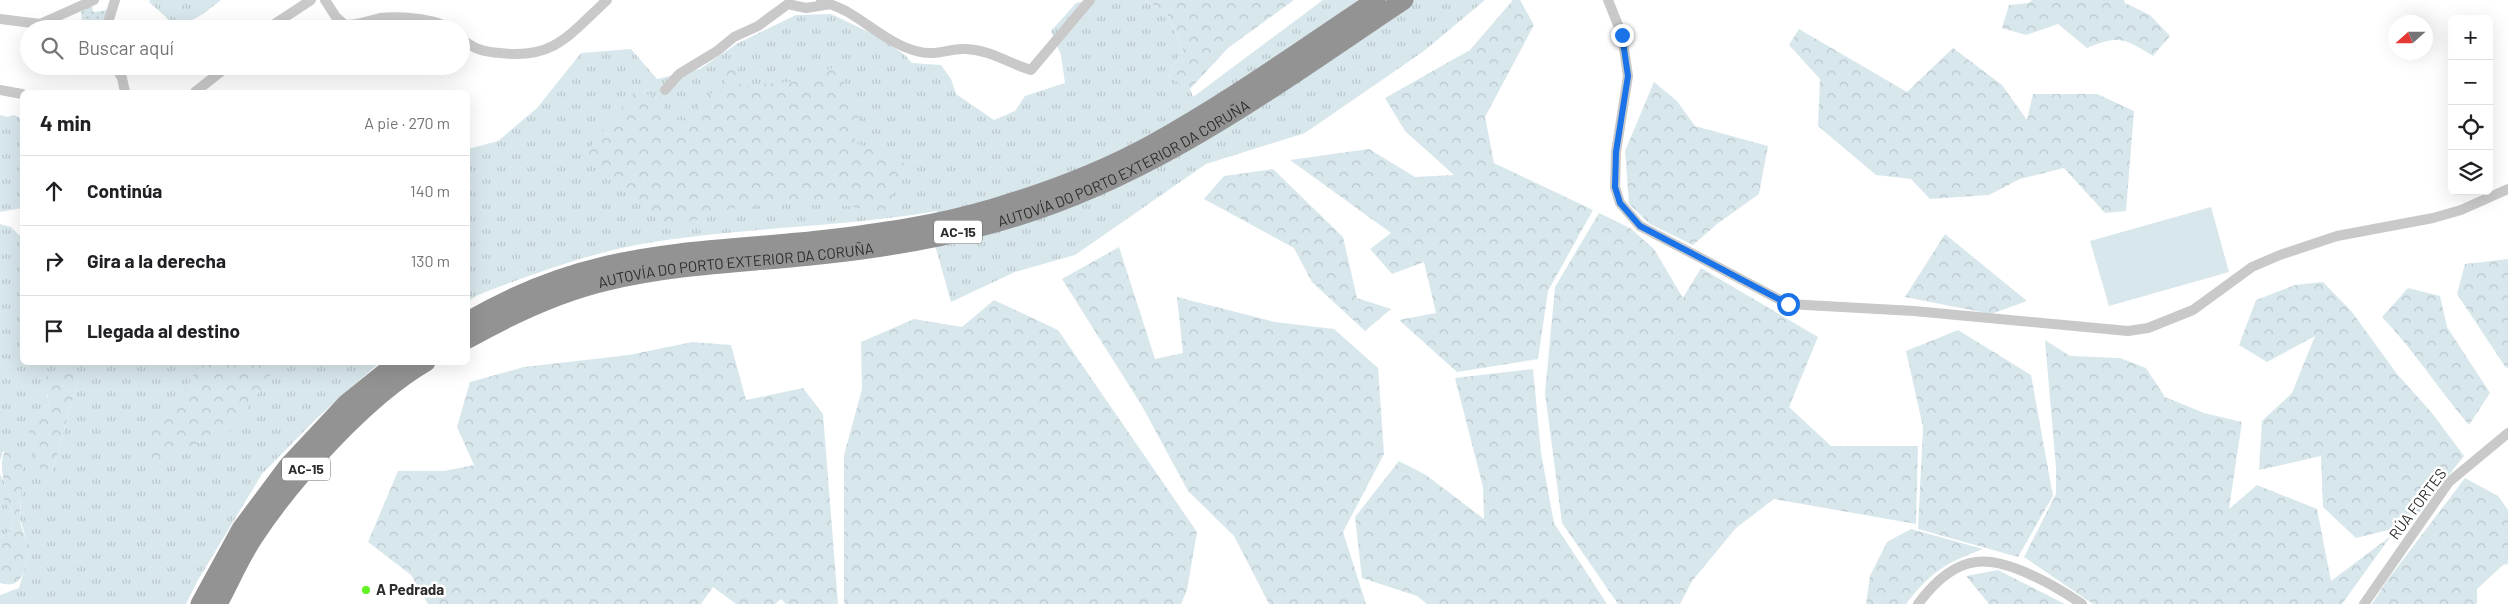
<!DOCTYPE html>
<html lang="es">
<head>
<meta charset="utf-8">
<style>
	body { margin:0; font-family:Barlow,sans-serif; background:#f6f6f6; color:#202124 }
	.controls { position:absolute; right:15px; top:15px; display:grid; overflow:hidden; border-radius:8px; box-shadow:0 5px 20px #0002 }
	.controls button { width:45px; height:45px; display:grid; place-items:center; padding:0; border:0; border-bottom:1px solid #e0e0e0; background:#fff; color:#202124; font:25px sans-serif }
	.compass { position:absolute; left:2388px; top:15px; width:45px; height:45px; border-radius:50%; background:#fff; box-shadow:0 5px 20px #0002; rotate:249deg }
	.stop { position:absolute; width:15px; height:15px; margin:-11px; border:4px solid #1a73e8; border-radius:50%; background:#fff }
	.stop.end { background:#1a73e8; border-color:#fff; box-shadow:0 1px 5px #0008 }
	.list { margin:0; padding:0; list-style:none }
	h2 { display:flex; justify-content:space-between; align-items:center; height:65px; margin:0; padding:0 20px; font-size:21px }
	h2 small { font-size:16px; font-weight:400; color:#757577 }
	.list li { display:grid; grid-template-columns:32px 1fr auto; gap:15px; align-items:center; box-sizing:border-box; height:70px; padding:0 20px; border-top:1px solid #e0e0e0 }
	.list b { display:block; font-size:19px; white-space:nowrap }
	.list em { font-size:16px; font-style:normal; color:#757577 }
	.icon { flex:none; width:28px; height:28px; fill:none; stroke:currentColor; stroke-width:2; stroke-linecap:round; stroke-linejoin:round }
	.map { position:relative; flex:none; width:2508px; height:604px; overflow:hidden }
	.search { position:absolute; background:#fff; box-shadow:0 5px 20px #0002; left:20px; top:20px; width:450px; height:55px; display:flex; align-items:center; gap:12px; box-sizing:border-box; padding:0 18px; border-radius:28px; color:#757577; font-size:19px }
	.panel { position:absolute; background:#fff; box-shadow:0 5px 20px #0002; left:20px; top:90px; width:450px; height:275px; border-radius:8px }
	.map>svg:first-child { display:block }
	.grass { fill:url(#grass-tufts); fill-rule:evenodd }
	.forest { fill:url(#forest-crowns) }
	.park { fill:url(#park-dots) }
	.pitch { fill:#d8e7ec }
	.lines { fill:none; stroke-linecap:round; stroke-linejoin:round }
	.minor { stroke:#c9c9c9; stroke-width:10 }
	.motorway { stroke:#939393; stroke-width:19 }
	.route { stroke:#1a73e8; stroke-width:6 }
	.poi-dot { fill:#5cf31e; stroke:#fff; stroke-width:2 }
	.labels { text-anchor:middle; stroke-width:5; stroke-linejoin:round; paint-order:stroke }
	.shield { fill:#fff; stroke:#6b6b6b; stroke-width:1 }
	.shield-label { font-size:14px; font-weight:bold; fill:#2c2c2c }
	.street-label { font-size:15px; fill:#2c2c2c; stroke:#fff }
	.poi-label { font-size:15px; font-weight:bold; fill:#2c2c2c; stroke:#fff; text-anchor:start }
</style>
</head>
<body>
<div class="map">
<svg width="2508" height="604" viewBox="0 0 2508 604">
	<defs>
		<pattern id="grass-tufts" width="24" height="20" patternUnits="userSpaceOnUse" patternTransform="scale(1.25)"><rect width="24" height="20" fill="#d8e7ec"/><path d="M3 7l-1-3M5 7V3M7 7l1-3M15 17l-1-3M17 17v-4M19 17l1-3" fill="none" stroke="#bac6cb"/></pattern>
		<pattern id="forest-crowns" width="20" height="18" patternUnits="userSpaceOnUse" patternTransform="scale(1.25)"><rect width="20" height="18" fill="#d8e7ec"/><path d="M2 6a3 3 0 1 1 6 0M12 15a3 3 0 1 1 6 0" fill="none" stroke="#bac6cb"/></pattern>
		<pattern id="park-dots" width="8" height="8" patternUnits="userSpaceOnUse" patternTransform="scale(1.25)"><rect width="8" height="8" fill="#d8e7ec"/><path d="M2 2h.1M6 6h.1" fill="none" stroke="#bac6cb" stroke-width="1.8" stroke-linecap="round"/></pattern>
	</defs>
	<rect width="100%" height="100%" fill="#fff"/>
	<path class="grass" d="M150,0H221L203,14L178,28L149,2Z
		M1090,0H1145L1167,14L1183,50L1168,76L1190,89L1193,97L1323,0H1485L1424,51L1305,133L1206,164L1075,255L1015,272L951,302L935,245L937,211C837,228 736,227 636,245C581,256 530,275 478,295L468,301V149L498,141L537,108L581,53L631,49L657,79L700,69L738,43L796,15L831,14L877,36L905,55L912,63L941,65L951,79L956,94L994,120L1015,111L1025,96L1065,83L1061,55L1051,31L1076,3Z
		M0,115L7,117L14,115L22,119V208L0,212Z
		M0,224L11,227L22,238V314L20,333L22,336V362L379,363L316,419L262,474L198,580L186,604H0V595L19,588L30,550L20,519L22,471L3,451L0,461ZM78,381L52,473L35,415L49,403L47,395Z
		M0,474L4,482L5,502L14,515L10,531L0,538Z"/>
	<path class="forest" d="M1145,0H1294L1228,48L1190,89L1168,76L1183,50L1167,14Z
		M1513,0H1520L1534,25L1485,117L1494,163L1593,210L1548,291L1538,359L1457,372L1399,320L1436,313L1424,262L1392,274L1370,249L1391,233L1290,160L1369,149L1415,177L1454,175L1405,131L1385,98L1470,50Z
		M2032,0H2124L2125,3L2150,15L2170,36L2153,56C2124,38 2119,35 2087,48L2058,24L2026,35L2002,28L2009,5L2029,3Z
		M1799,29L1907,92L1953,48L2002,85L2027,120L2033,94H2097L2134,111L2126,211L2105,213L2064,168L2020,179L1989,195L1930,199L1911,179L1876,175L1818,126L1820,79L1789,45Z
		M736,58L741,86L797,81L837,66L860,120L854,142L909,165L883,214L849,206L780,204L724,210L670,229L641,202L582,157L634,92L665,98L664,121L686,120L704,98L726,84L720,65Z
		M1654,82L1677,101L1695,126L1768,146L1759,194L1717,224L1693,245L1650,224L1629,204L1625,151Z
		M1273,169L1343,237L1357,298L1391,309L1365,331L1312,282L1294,248L1204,199L1224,176Z
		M1599,213L1630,228L1654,249L1683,298L1701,268L1818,337L1789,407L1831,446H1918L1916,524L1774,499L1736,528L1692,581L1680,604H1618L1562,523L1545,393L1555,287Z
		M1945,234L2027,301L1991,314L1905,297Z
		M1119,247L1155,359L1183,353L1177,297L1275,322L1334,329L1378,368L1384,454L1343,532L1366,604H1269L1234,536L1188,491L1142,406L1062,279Z
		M2508,259V367L2506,368L2457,294L2465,264Z
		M2323,282L2352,312L2397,374L2432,413L2464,456L2409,525L2356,538L2323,507L2321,456L2259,470L2262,421L2292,393L2315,336L2267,362L2239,345L2256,300L2295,285Z
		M2408,288L2440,296L2447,327L2490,393L2469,425C2439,390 2414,350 2382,317Z
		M994,300L1058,330L1197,532L1187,590L1181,604H844V455L862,389L861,342L914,319L962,327Z
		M1958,330L2031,375L2053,496L2018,557L1918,529L1923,427L1906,351Z
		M2045,340L2070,356L2120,358L2146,368L2165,397L2204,413L2242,422L2229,509L2257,485L2317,509L2331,581L2391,536L2342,604H2093L2024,557L2056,494V468Z
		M692,342L731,345L746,400L803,388L823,414L838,604H786L781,599L775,604H736L713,587L701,604H428L411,575L368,542L398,471H444L474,465L457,427L470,382L524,367L629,355Z
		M201,363H279L233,430L151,461L146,428L178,401Z
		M1533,369L1541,453L1554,523L1607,604H1427L1417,596L1362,578L1355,517L1399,461L1426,475L1484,519L1483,487L1455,378Z
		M59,370L71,373L78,381L52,473L43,472L33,458L28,427L35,415L49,403L44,378Z
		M8,445H14C29,466 19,496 20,520C21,531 28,539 30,549C30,552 28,557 27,560C23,575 20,589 0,583V538L10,531L14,515C11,510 7,506 5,502C2,496 5,488 4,482C1,467 0,459 8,445Z
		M2465,478L2498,496L2508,510V564L2503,565L2477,589V604H2372L2386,582Z
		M1911,529L1983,549C1944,564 1932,571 1906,604H1866L1870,576L1887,542Z
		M1998,570L2065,604H1989L1966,576Z"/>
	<path class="park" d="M92,5L93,12L108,10L103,29H86L87,24H82L81,9Z"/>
	<path class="pitch" d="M2211,207L2229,272L2109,306L2090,241Z"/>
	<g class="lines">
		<path class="minor" d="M325,0L336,17L345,25C358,25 368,21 380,18C397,16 437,18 450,29
			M821,0C830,4 838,7 846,11C869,24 890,44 916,51C938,57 947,48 966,49C990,50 1008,63 1031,70L1090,0
			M1608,0L1622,35L1628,76L1616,152L1615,187L1620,203L1640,226L1788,304L1914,311L2128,331L2148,328L2193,310L2252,267L2280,255L2337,236L2433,218L2461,210L2508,189
			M0,19L40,24L94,0
			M106,29L115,0
			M267,29L311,0
			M461,38C473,49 484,52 500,53C554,60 570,34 607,0
			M115,66L122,78L125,92
			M0,90L22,94
			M665,90L679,74L717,51L734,37L758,26L788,4L806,8L831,4
			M195,92L228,66
			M1918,604C1932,585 1951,565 1976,562C2008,558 2057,587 2082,604
			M2364,604L2449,482L2508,433"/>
		<g class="motorway">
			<path d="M468,321C509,297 557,277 604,266C674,249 747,248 819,240C877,233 937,225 993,208C1047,192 1103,171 1152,144C1230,101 1302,49 1376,0"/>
			<path id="s1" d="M468,339C511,315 559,292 608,281C678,264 749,263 820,255C879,249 938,239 995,223C1148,182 1275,86 1404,0"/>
			<path d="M200,604L241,529L288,466L346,404L398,362"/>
			<path d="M218,604C230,582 240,558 254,537C292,479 366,397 426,362"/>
		</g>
	</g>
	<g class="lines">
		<path class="route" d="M1622,35L1628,76L1616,152L1615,187L1620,203L1640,226L1788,304"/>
	</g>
	<circle class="poi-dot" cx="366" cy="590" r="5"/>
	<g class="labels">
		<g class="shield">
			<rect x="934" y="220.5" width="48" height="23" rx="4"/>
			<rect x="282" y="457.5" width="48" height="23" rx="4"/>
		</g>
		<g class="shield-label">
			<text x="958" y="237">AC-15</text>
			<text x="306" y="474">AC-15</text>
		</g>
		<g class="street-label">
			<text dy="5" stroke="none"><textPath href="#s1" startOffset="686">AUTOVÍA DO PORTO EXTERIOR DA CORUÑA</textPath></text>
			<text dy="5" stroke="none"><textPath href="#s1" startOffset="281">AUTOVÍA DO PORTO EXTERIOR DA CORUÑA</textPath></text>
			<text transform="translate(2418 504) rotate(-53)" y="5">RÚA FORTES</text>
		</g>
		<g class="poi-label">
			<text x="376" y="595">A Pedrada</text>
		</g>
	</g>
</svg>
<div class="controls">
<button>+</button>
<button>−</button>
<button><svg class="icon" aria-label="locate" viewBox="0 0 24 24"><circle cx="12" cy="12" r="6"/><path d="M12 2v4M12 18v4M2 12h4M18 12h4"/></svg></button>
<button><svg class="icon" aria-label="layers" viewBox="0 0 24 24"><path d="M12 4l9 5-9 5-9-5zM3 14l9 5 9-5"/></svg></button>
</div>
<svg class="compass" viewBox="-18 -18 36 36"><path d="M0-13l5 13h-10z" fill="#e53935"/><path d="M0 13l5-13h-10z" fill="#757577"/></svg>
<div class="stop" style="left:1788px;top:304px"></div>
<div class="stop end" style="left:1622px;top:35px"></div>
<div class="search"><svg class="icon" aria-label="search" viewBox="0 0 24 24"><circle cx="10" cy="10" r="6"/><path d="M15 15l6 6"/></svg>Buscar aquí</div>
<section class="panel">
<h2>4 min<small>A pie · 270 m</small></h2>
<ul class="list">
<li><svg class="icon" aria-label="ahead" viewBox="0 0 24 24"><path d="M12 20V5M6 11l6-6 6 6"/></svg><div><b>Continúa</b></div><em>140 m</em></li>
<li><svg class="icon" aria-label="right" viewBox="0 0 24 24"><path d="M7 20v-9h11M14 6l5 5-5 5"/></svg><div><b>Gira a la derecha</b></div><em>130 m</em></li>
<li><svg class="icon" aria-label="arrive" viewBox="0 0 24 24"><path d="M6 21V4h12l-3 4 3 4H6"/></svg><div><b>Llegada al destino</b></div></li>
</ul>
</section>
</div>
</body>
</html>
